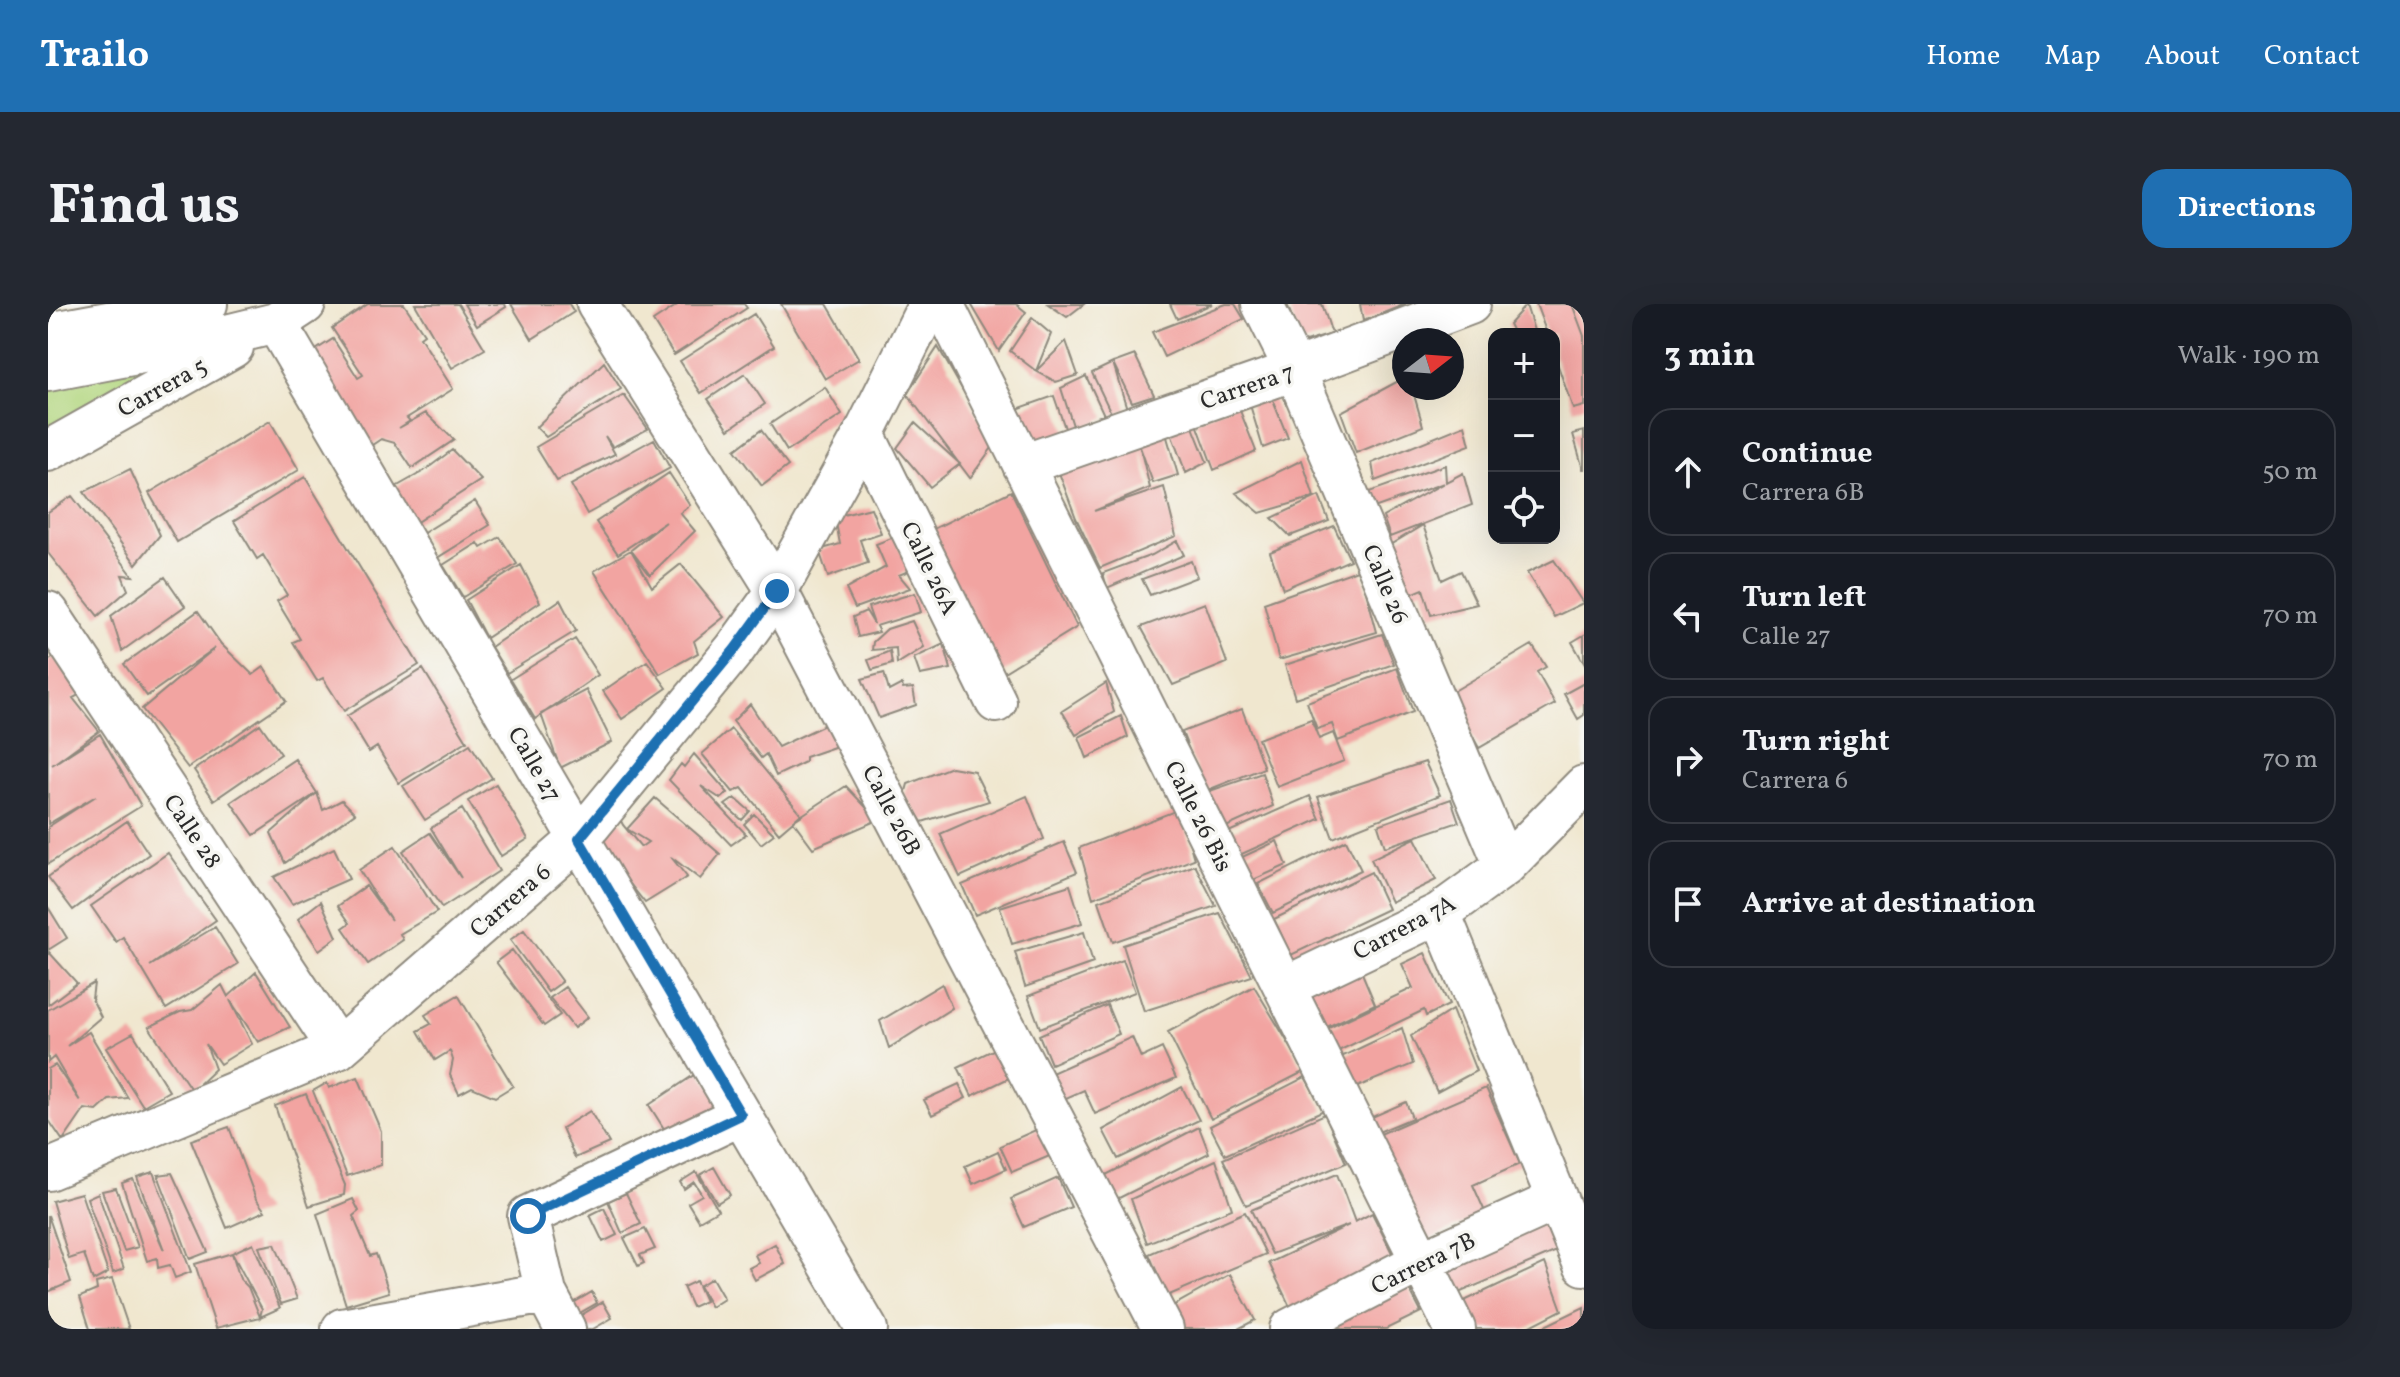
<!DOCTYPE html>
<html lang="en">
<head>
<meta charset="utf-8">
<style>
	body { margin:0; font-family:Vollkorn,serif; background:#242831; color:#f1f3f6 }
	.controls { position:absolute; right:24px; top:24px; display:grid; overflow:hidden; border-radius:16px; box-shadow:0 8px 32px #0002 }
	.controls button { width:72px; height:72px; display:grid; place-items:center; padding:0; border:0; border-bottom:2px solid #363941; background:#171b24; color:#f1f3f6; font:40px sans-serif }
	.compass { position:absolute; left:1344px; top:24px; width:72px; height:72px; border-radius:50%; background:#171b24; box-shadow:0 8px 32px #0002; rotate:73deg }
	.stop { position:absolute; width:24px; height:24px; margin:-18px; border:6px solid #1f6fb2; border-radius:50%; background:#fff }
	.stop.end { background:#1f6fb2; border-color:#fff; box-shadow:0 2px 8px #0008 }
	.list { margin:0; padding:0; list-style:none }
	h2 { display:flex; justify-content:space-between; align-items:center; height:104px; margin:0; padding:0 32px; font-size:34px }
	h2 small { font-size:26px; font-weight:400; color:#9ea1a6 }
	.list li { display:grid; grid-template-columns:52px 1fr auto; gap:24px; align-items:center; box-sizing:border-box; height:128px; margin:0 16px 16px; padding:0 16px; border:2px solid #363941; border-radius:24px }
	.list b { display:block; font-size:30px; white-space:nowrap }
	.list p { margin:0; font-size:26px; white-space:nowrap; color:#9ea1a6 }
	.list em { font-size:26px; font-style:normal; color:#9ea1a6 }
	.icon { flex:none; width:44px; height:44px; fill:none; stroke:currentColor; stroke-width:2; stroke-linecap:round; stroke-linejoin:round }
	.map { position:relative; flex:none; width:1536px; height:1025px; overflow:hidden; border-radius:24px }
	header { display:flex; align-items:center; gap:48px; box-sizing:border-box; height:112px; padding:0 40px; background:#1f6fb2; color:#fff }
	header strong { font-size:38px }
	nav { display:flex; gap:44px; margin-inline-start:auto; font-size:28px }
	.intro { display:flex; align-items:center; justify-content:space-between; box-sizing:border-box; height:192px; padding:0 48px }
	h1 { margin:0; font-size:56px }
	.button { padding:20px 36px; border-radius:24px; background:#1f6fb2; color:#fff; font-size:28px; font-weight:700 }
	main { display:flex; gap:48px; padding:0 48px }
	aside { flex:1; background:#171b24; border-radius:24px; box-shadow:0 8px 32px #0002 }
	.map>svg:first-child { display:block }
	.green { fill:#b3d780; stroke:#6f8156; stroke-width:2 }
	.building { fill:#f2a4a1 }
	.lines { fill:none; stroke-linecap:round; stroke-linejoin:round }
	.minor-casing { stroke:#8e897d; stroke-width:44 }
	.minor { stroke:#fff; stroke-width:40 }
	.route { stroke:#1f6fb2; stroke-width:10 }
	.labels { text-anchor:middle; stroke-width:7; stroke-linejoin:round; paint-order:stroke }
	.street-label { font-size:24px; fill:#2b2b2b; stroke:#f6f6f2 }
</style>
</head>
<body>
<header>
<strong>Trailo</strong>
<nav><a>Home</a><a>Map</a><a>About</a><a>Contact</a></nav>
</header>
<div class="intro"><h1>Find us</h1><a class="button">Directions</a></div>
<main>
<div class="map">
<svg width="1536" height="1025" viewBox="0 0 1536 1025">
	<rect width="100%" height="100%" fill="#f6f6f2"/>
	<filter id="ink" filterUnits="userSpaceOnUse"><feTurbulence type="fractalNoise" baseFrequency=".0125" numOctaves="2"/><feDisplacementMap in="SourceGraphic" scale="16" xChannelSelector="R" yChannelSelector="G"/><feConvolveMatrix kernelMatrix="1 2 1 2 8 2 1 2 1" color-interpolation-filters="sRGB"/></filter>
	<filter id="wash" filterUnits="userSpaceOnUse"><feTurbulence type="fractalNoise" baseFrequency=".006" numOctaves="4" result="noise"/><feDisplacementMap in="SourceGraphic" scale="32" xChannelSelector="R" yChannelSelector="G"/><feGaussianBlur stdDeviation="1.8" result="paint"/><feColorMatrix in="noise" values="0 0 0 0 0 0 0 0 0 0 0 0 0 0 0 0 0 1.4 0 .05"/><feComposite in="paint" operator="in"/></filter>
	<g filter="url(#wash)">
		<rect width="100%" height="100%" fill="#f0e7cf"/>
		<path class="green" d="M123,57L0,135V80Z"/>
		<g id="blocks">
			<path class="building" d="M320,0H356L376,30L372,33L405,85L359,114L362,117L351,124L378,109L406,136L364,164L347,139L333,135L318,145L260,51L285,35L310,74L315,71L284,24Z
				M367,0H410L437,45L404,64Z
				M416,0H457L458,3L429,21Z
				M463,0H521L526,8L484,35Z
				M631,0H696L699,4L626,51L605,17Z
				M733,0H779L811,55L777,75Z
				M923,0H968L978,8L951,47Z
				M1000,0H1036L1019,13Z
				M1122,0H1164L1129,15Z
				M1178,0H1187L1196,15L1116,53L1104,28Z
				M1239,0H1274L1284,30L1254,39Z
				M1312,0H1358L1315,17Z
				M1488,0H1524L1536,32V102L1525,105L1506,50V30H1499Z
				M1478,1L1487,30H1466L1461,20Z
				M706,10L726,42L653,89L632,57Z
				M984,14L1003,30L988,67L962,47Z
				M1018,37L1030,71L1008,78L988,67Z
				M890,43L946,141L922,174L859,90Z
				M1087,51L1106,91L1084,98L1065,59Z
				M556,58L573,85L498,133L488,123Z
				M1065,59L1079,105L1064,111L1044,69Z
				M697,70L717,100L681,125L660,95Z
				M1038,72L1057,113L1027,128L1013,84Z
				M1356,74V84H1364L1375,122L1308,149L1293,108Z
				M777,83L794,111L739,147L722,120Z
				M1221,87L1240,134L1215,144L1202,101Z
				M576,91L600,125L565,143L557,132L567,150L509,177L488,143Z
				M1006,92L1020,133L986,144L969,105Z
				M1189,99L1208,147L1166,166L1148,117Z
				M222,117L251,166L129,238L101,189Z
				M1143,118L1159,158L1138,169L1121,124Z
				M867,119L912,160L882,183L849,144Z
				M1417,121L1422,141L1327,177L1324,159Z
				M713,126L740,162L714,182L687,146Z
				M1117,126L1130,171L1105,179L1091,140L1102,184L1046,207L1116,183L1128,232L1052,264L1028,214L1010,166Z
				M1536,127V165H1535L1525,130Z
				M606,135L622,164L539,210L523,181Z
				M404,146L433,176L367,219L346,184L376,167Z
				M1254,156L1266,193L1212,209L1188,189Z
				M1397,161L1398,178L1415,169L1424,201L1342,233L1335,213L1396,179L1326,204L1321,188Z
				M82,165L112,231L88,260L36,188Z
				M621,169L642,201L632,209L647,227L602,271L583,246L618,218L570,250L548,218Z
				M257,173L371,361L296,407L275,374L269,377L245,338L252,335L229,297L239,291L215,251L209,255L186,217Z
				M963,187L1029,323L943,376L879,228Z
				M24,192L85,272L74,271L80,286L50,312L0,249V208Z
				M1271,192L1281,217L1242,232L1224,214Z
				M427,197L442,221L389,254L374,230Z
				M823,204L833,229L812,236L820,259L780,273L771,246L792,240L787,213Z
				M1375,221L1394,276L1413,267L1429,300L1383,311L1375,285L1359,292L1342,241Z
				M1286,222L1302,256L1235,285L1222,248Z
				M452,233L469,260L415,293L395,261L430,239L433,244Z
				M846,233L863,266L851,271L862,284L807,304L798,285L838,263L828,240Z
				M1129,237L1136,251L1059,284L1055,269L1104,251Z
				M583,246L604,283L633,260L676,313L646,337L650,349L612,370L546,267Z
				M1506,256L1535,299L1506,313L1479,269Z
				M1143,257L1149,273L1102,291L1094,275Z
				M473,261L492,298L438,334L418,296Z
				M1312,265L1329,328L1231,356L1216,299Z
				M117,273L137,302L74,347L63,312Z
				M867,289L873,308L828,322L831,328L810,333L805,313L818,307L826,320L820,303Z
				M512,296L528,327L459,369L443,343Z
				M1157,299L1179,359L1125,381L1093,323Z
				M150,307L173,340L205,371L216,363L238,397L140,464L94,405L167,344L99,392L76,360Z
				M864,317L876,343L849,360L848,344L824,346L825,338L839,325Z
				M1334,330L1346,360L1247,394L1237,361Z
				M1536,331V359L1524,338Z
				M527,335L550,371L487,415L463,375Z
				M896,340L903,365L872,371L866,354Z
				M1484,341L1498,363L1489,368L1507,400L1431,444L1401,390Z
				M842,347L844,360L824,366L820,356Z
				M6,353L33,390L25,394L51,427L4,461L52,430L93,502L0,560V523L48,492L0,520V357Z
				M599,357L619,384L574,415L555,387Z
				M1349,364L1365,408L1290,437L1284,420L1269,425L1259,398Z
				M375,365L419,437L351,479L329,443L321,448L299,412Z
				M836,369L841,387L854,380L855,385L865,384L868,401L831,414L814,375Z
				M1058,379L1066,408L1028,431L1014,407Z
				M1536,379V411L1530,415L1516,390Z
				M538,386L564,438L512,464L493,410Z
				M702,400L730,443L783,418L789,442L757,453V458L728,472L718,450L713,454L685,417Z
				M1194,405L1216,464L1157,487L1134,428Z
				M1073,412L1080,433L1039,454L1031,433Z
				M1263,415L1271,435L1285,429L1296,457L1229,483L1210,435Z
				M212,420L233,450L166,496L146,466Z
				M683,425L753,510L745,517L798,482L830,516L765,544L745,517L731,529L694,484L685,488L654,450Z
				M422,440L444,474L377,516L355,482Z
				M646,450L680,489L673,495L653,482L698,530L683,541L621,476L633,460L636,463Z
				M247,455L269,489L206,531L183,498Z
				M1377,458L1392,491L1285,534L1270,493Z
				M903,463L926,467L941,497L874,518L857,491L860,480Z
				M1214,469L1225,502L1176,524L1156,489Z
				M448,480L480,535L453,552L420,497Z
				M269,489L275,506L294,496L307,509L237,559L223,529Z
				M979,492L996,535L912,573L892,530Z
				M1262,492L1272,515L1187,553L1176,530Z
				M607,494L672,550L652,575L623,553L639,573L597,599L548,536L573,517L575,521L593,543L600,538L579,525Z
				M687,494L702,507L694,516L677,501Z
				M1403,495L1411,518L1337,543L1330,521Z
				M414,505L451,567L394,604L355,547L382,529L413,574L383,524Z
				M1132,505L1146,555L1045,594L1031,544Z
				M706,510L726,530L713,540L696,520Z
				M79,517L101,550L25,606L0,573Z
				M1367,534L1388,576L1343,598L1323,555Z
				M1298,536L1313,566L1225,609L1210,580Z
				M1229,537L1239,561L1203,577L1192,554Z
				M1016,538L1029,568L927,611L914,581Z
				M347,542L389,608L352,630L355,636L320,660L295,624L302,619L290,602L318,582L343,616L311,566Z
				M286,544L301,575L244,600L226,573Z
				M120,549L168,616L102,662L167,623L190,660L118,705L75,633L68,638L43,602Z
				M1147,561L1168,602L1065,638L1051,597Z
				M1323,568L1340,605L1243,651L1226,615Z
				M1022,581L1034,619L964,640L952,603Z
				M273,597L289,633L271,646L250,615Z
				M0,603L19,634L0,646Z
				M1172,609L1204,672L1096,707L1075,641Z
				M476,626L514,678L500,688L462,636Z
				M1036,628L1045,659L977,683L967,648Z
				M464,646L512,711L496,722L448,658Z
				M0,647L29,679L0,701Z
				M1377,649L1401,701L1378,712L1376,706L1280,752L1270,729L1365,684L1354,660Z
				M1075,656L1087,688L992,724L980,692Z
				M1309,657L1327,700L1277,724L1256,679Z
				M208,668L242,723L210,738L182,696L204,740L172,760L158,740L167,765L144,787L101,723L132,708L144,706L174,681L180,693Z
				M46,679L44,695L53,713L19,742L41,728L80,794L61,796L49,807L37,805L15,837L0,815V765L7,761L32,797L6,753L0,758V706Z
				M894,680L904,704L841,744L832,717Z
				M1206,682L1257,767L1163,815L1120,728Z
				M517,683L540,713L526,724L502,694Z
				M410,691L465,782L447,793L424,783L411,790L402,771L405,756L402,747L387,756L370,727L383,720L377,711Z
				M1059,701L1071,730L1003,760L991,731Z
				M1404,706L1428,767L1389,788L1363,732Z
				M1354,724L1365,760L1302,786L1291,754Z
				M85,729L121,787L95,802L58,744Z
				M1084,733L1093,754L1114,744L1128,774L1047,810L1036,786L1009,798L997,772Z
				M947,745L961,774L924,792L910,763Z
				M652,767L679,809L620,831L601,801Z
				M310,773L333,827V861L299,872L265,787L279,779L281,784Z
				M1257,773L1276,806L1177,851L1162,822Z
				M911,780L918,794L884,811L876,796Z
				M1134,783L1151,816L1070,855L1055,826Z
				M1438,784L1472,860L1425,881L1438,910L1377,937L1330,831Z
				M258,790L297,881L296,891L261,902L227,802Z
				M1358,798L1364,814L1321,832L1315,817Z
				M542,807L561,839L527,854L514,824Z
				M1277,810L1298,859L1198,901L1175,855Z
				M181,823L208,895L217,907L179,924L143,836Z
				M1151,823L1161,849L1061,899L1052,874Z
				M992,824L1004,851L964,868L952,842Z
				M950,847L958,865L925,880L917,862Z
				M1168,856L1184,905L1099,939L1083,895Z
				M666,863L682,891L669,899L652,871Z
				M105,868L143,968L127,974L122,961L110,964L109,954L99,957L74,879L85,875L116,946L89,873Z
				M648,868L670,906L651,917L640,899L654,891L646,878L636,885L632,878Z
				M124,869L160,948L142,955L110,871Z
				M1289,870L1307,918L1324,909L1348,957L1244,1007L1221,959L1301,921L1224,950L1203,906Z
				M1010,874L1023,903L976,923L963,895Z
				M68,884L90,943L76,947L54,887Z
				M33,889L60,969L45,977L36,950L21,955L4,897Z
				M50,889L76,965L65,969L39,894Z
				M578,889L593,920L574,929L560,897Z
				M305,895L311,907L305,912L322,952L328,950L341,988L298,1001L269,910Z
				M556,904L569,931L555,938L542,911Z
				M1197,908L1218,950L1119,992L1101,950Z
				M1502,909L1516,944L1406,991L1395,959Z
				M0,911L23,978L0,988Z
				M597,925L607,945L592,951L596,959L590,962L576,934Z
				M205,939L232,1004L212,1013L168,1024L147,960L184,949L192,975L200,983L212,1013L214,1005L184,949Z
				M227,940L249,995L233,1000L211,943Z
				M727,940L737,960L707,976L701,964L711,959L707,951Z
				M1497,959L1514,1006L1477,1025H1424L1410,1000Z
				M1182,970L1207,1016L1190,1025H1135L1123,1003Z
				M664,974L676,995L663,1003L651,982Z
				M64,975L81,1025H42L32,993L49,986L48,979Z
				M648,977L657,997L644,1003L635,983Z
				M1359,981L1373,1008L1338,1025H1270Z
				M544,988L549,999L523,1014L517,1004Z
				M555,998L564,1014L545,1025H533L527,1015Z
				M1536,1003V1025H1491Z"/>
		</g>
	</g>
	<g filter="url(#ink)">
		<use href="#blocks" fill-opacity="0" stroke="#8e897d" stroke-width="2"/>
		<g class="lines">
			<g class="minor-casing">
				<path id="minor" d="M549,0L729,287L1115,1025
					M895,0L1407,1025
					M1214,0L1247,66L1457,562
					M228,19L819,1025
					M0,29L159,0
					M0,67L146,39L228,19L257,0
					M816,130L948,398
					M0,147L185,43
					M975,161L1247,66L1422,0
					M0,308L290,745
					M1392,609L1536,961
					M1237,683L1392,609L1457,562L1536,482
					M0,866L290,745L531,535L687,345L729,287L816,130L881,0
					M294,1025L498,989
					M517,1025L498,989L480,912L693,811
					M1242,1025L1374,957L1509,896"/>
			</g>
			<use href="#minor" class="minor"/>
		</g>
	</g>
	<g class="lines" filter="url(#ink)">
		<path class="route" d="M480,912L693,811L531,535L687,345L729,287"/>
	</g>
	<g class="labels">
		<g class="street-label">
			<text transform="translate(1199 82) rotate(-19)" y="8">Carrera 7</text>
			<text transform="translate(114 83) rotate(-29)" y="8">Carrera 5</text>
			<text transform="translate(882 264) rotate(64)" y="8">Calle 26A</text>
			<text transform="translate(1338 280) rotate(67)" y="8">Calle 26</text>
			<text transform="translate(487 460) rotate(60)" y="8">Calle 27</text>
			<text transform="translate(844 506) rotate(62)" y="8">Calle 26B</text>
			<text transform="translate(1151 512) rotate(63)" y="8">Calle 26 Bis</text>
			<text transform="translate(145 527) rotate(56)" y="8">Calle 28</text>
			<text transform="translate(462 596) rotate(-41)" y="8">Carrera 6</text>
			<text transform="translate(1356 623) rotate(-28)" y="8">Carrera 7A</text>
			<text transform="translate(1375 959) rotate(-26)" y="8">Carrera 7B</text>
		</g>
	</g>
</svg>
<div class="controls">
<button>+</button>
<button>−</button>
<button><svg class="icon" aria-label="locate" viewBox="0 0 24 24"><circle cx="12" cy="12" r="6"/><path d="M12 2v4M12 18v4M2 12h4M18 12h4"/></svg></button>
</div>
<svg class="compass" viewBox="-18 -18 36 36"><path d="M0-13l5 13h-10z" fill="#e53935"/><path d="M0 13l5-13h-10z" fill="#9ea1a6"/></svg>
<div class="stop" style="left:480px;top:912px"></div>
<div class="stop end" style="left:729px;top:287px"></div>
</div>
<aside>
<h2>3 min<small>Walk · 190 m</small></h2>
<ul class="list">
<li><svg class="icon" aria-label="ahead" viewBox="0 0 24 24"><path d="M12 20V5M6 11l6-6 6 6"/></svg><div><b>Continue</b><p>Carrera 6B</p></div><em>50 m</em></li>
<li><svg class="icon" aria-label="left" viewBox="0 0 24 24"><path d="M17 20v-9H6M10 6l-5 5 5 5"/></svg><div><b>Turn left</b><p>Calle 27</p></div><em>70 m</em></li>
<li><svg class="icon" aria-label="right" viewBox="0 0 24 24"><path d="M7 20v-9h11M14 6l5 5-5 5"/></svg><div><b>Turn right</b><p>Carrera 6</p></div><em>70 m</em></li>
<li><svg class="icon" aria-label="arrive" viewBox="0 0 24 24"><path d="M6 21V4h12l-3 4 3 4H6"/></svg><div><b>Arrive at destination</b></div></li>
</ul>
</aside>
</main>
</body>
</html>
